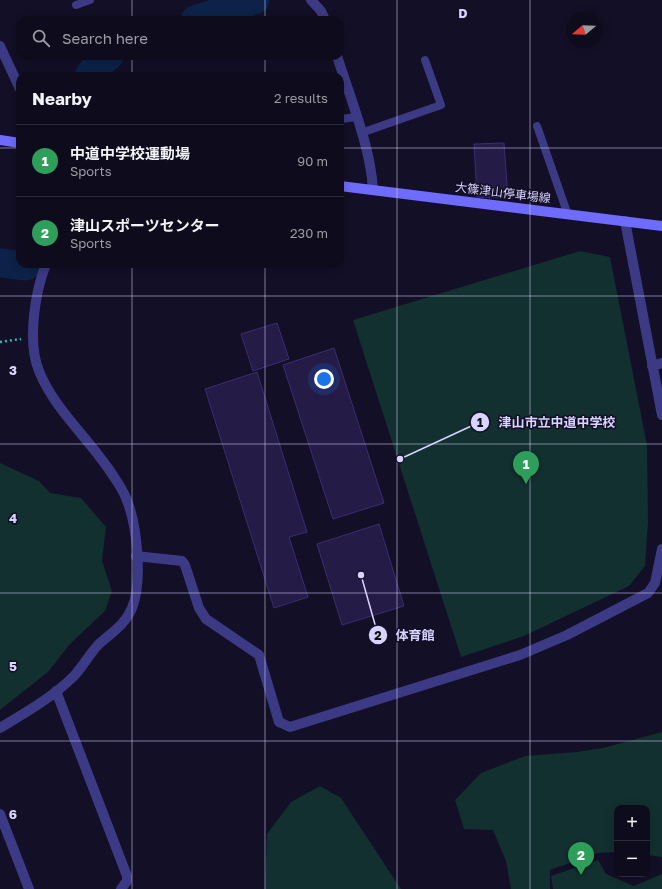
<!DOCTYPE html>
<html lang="en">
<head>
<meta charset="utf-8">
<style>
	body { margin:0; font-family:"Golos Text","Noto Sans JP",sans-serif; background:#171425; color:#f1f3f6 }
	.controls { position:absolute; right:12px; bottom:12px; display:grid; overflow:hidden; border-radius:8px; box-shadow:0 2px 10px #0003 }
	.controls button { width:36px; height:36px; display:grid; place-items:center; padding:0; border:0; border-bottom:1px solid #2e2b3b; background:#0e0b1c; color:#f1f3f6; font:20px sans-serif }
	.compass { position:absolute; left:566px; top:12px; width:36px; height:36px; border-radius:50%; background:#0e0b1c; box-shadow:0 2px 10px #0003; rotate:251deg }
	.you { position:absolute; left:324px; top:379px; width:14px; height:14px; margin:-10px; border:3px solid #fff; border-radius:50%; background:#1a73e8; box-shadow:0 0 0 6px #1a73e833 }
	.badge { display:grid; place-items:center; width:26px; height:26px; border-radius:50%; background:#00e5ff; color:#fff; font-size:13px; font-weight:700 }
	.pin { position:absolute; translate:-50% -33px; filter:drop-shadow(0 1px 2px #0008) }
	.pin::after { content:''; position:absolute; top:21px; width:14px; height:12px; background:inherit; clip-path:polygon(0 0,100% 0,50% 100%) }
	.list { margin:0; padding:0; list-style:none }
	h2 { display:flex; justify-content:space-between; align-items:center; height:52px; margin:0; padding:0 16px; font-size:17px }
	h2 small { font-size:13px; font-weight:400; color:#9b9ba3 }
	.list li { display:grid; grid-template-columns:26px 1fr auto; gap:12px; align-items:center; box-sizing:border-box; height:72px; padding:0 16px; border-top:1px solid #2e2b3b }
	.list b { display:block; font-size:15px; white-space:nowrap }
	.list p { margin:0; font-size:13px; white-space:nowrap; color:#9b9ba3 }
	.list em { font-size:13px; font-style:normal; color:#9b9ba3 }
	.icon { flex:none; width:22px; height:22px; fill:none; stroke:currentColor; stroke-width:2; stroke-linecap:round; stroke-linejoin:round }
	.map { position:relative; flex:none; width:662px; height:889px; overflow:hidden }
	.search { position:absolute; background:#0e0b1c; box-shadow:0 2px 10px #0003; left:16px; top:16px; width:328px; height:44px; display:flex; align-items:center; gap:10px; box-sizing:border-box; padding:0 14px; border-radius:12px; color:#9b9ba3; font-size:15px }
	.panel { position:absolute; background:#0e0b1c; box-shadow:0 2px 10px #0003; left:16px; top:72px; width:328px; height:196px; border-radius:12px }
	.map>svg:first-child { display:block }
	.green { fill:#12302f }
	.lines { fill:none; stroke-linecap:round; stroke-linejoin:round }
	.river { stroke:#0c2248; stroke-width:29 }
	.building { fill:#241b47; stroke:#3b2d73 }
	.path { stroke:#2fb8b0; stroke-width:2.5; stroke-dasharray:2 3; stroke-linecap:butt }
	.service { stroke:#3d3a85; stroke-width:8 }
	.minor { stroke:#3d3a85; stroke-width:10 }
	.secondary { stroke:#6f6bff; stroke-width:10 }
	.grid { fill:none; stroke:#d9d4ff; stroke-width:1; stroke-opacity:0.55 }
	.labels { text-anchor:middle; stroke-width:3; stroke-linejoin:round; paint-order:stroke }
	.street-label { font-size:12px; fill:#d9d4ff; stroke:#130f26 }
	.grid-label { font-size:13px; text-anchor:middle; font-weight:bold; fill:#d9d4ff; stroke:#130f26; stroke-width:3; stroke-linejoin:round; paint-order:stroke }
	.leader { fill:none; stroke:#d9d4ff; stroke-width:1.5 }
	.callout-dot { fill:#d9d4ff; stroke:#130f26; stroke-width:1.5 }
	.mark-label { font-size:12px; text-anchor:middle; font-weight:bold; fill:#111 }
	.callout-label { font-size:13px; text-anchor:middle; font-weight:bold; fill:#d9d4ff; stroke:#130f26; stroke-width:3; stroke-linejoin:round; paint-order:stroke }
</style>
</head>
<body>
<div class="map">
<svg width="662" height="889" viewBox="0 0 662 889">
	<rect width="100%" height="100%" fill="#130f26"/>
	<path class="green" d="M580,251L610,257L647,445L648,522L645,566L629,586L524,636L461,657L353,320Z
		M0,463L39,481L50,493L81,498L106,527L102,561L112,591L105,611L70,644L48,672L0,710Z
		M662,732V857L647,855V808H617V852L598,853L550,870V889H511L506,861L493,830L464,829L455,800L481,773L525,756L576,752L603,748Z
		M320,786L341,798L401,889H265L267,834L291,802Z
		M598,860L606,874L634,886L662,874V889H553L551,876Z"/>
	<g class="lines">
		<path class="river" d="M195,20L255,0
			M89,76L95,67L109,56
			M0,263L26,266L29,264"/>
	</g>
	<path class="building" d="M504,143L508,198L477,197L474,144Z
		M277,323L289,359L253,371L241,334Z
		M334,348L384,503L333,519L283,365Z
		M257,372L307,532L289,537L308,597L274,608L205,389Z
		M379,524L404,606L342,625L317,544Z"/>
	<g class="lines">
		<path class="path" d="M0,342L21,339"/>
		<path class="service" d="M76,5L90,0
			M340,119L357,117
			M537,126L568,215
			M361,133L441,105L425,60"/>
		<path class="minor" d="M311,0L321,11L325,20
			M0,46L20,89
			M337,56C350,97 371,148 373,190
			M625,221L662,415
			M652,366L662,363
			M136,556L182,561L185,565L199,608L206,619L259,655L279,722L290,727L520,655L567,635L648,593L655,583L662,549
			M56,691L127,876V881L121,889
			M0,728C25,713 53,697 74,676C83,666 89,655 98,645C111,633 125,625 132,608C143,580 137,524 126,498C123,490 118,483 114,477C91,440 55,411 39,371C27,342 35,292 46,264
			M0,814L29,889"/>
		<path class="secondary" d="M0,140L20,143
			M340,186L662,226"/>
	</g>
	<path class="grid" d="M132,0V20M265,0V20M397,0V889M530,0V889M132,56V76M265,56V76M0,148H20M340,148H662M132,264V889M265,264V889M0,296H662M0,444H662M0,593H662M0,741H662"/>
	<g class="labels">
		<g class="street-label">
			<text transform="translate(503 193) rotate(7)" y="4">大篠津山停車場線</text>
		</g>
	</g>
	<g class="grid-label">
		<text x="463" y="18">D</text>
		<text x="13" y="375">3</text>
		<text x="13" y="523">4</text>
		<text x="13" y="671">5</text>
		<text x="13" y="819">6</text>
	</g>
	<path class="leader" d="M400 459L480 422M361 575L378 635"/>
	<g class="callout-dot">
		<circle cx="400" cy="459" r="4"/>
		<circle cx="361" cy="575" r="4"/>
		<circle cx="480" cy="422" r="10"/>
		<circle cx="378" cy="635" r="10"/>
	</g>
	<g class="mark-label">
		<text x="480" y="427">1</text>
		<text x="378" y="640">2</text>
	</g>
	<g class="callout-label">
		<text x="557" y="427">津山市立中道中学校</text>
		<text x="415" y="640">体育館</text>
	</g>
</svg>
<div class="controls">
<button>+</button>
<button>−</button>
</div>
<svg class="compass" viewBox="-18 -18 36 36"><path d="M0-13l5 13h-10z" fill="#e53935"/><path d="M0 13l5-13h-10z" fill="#9b9ba3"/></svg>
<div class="you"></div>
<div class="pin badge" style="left:526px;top:484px;background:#2e9e5b">1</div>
<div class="pin badge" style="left:581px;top:875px;background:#2e9e5b">2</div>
<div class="search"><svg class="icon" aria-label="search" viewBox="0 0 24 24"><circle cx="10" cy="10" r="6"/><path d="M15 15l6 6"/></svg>Search here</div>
<section class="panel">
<h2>Nearby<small>2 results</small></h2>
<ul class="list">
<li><span class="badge" style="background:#2e9e5b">1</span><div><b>中道中学校運動場</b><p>Sports</p></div><em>90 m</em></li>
<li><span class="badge" style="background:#2e9e5b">2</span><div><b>津山スポーツセンター</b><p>Sports</p></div><em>230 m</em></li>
</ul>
</section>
</div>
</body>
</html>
